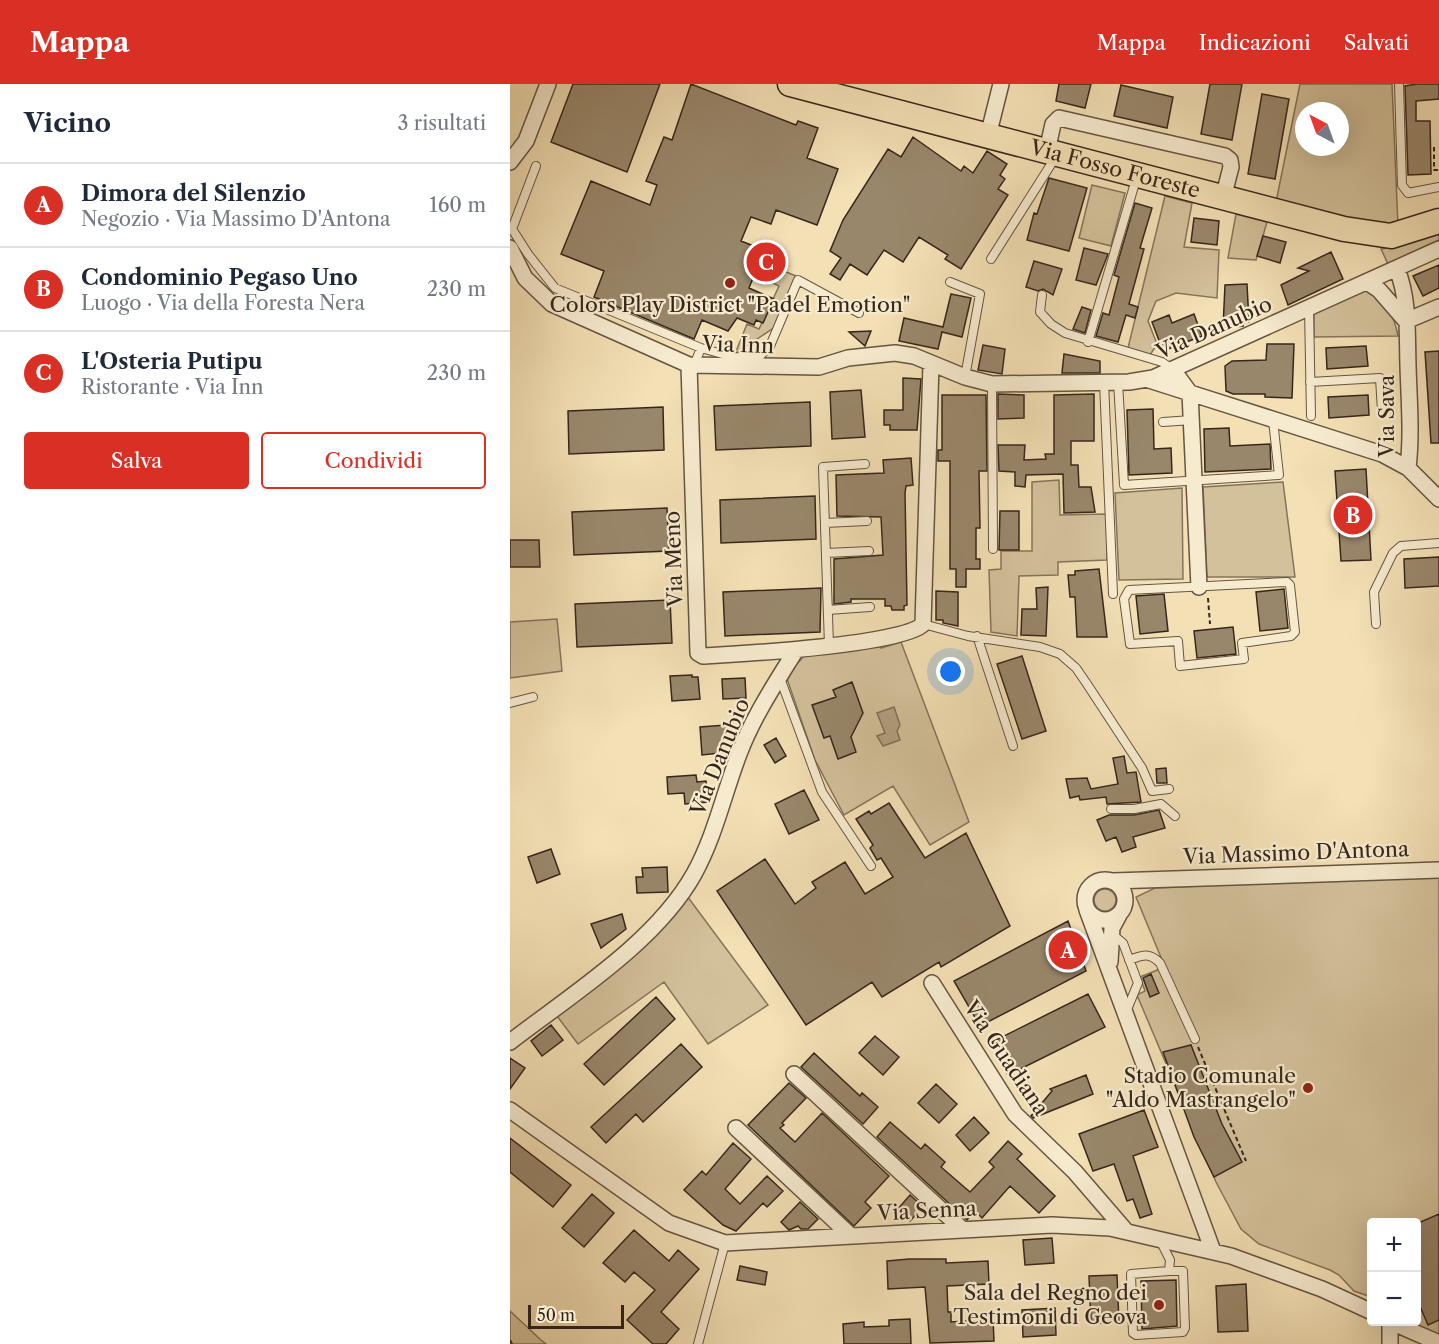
<!DOCTYPE html>
<html lang="it">
<head>
<meta charset="utf-8">
<style>
	body { margin:0; font-family:"Libre Caslon Text",serif; background:#f6f6f7; color:#1f2937 }
	.controls { position:absolute; right:18px; bottom:18px; display:grid; overflow:hidden; border-radius:6px; box-shadow:0 6px 24px #0002 }
	.controls button { width:54px; height:54px; display:grid; place-items:center; padding:0; border:0; border-bottom:2px solid #e0e1e3; background:#fff; color:#1f2937; font:30px sans-serif }
	.compass { position:absolute; left:785px; top:18px; width:54px; height:54px; border-radius:50%; background:#fff; box-shadow:0 6px 24px #0002; rotate:319deg }
	.scale { position:absolute; left:18px; bottom:15px; width:96px; box-sizing:border-box; padding-left:6px; border:3px solid #37271b; border-top:0; font-size:16px; line-height:21px; white-space:nowrap; color:#37271b; -webkit-text-stroke:4px #f7ebcf; paint-order:stroke }
	.you { position:absolute; left:441px; top:588px; width:21px; height:21px; margin:-15px; border:4px solid #fff; border-radius:50%; background:#1a73e8; box-shadow:0 0 0 9px #1a73e833 }
	.badge { display:grid; place-items:center; width:39px; height:39px; border-radius:50%; background:#d93025; color:#fff; font-size:20px; font-weight:700 }
	.pin { position:absolute; translate:-50% -50%; border:3px solid #fff; box-shadow:0 2px 6px #0006 }
	.list { margin:0; padding:0; list-style:none }
	h2 { display:flex; justify-content:space-between; align-items:center; height:78px; margin:0; padding:0 24px; font-size:26px }
	h2 small { font-size:20px; font-weight:400; color:#747a83 }
	.list li { display:grid; grid-template-columns:39px 1fr auto; gap:18px; align-items:center; box-sizing:border-box; height:84px; padding:0 24px; border-top:2px solid #e0e1e3 }
	.list b { display:block; font-size:22px; white-space:nowrap }
	.list p { margin:0; font-size:20px; white-space:nowrap; color:#747a83 }
	.list em { font-size:20px; font-style:normal; color:#747a83 }
	.actions { display:flex; gap:12px; padding:18px 24px }
	.actions a { flex:1; padding:14px 0; border:2px solid #d93025; border-radius:6px; text-align:center; font-size:21px; color:#d93025 }
	.actions .main { background:#d93025; color:#fff }
	.map { position:relative; flex:none; width:929px; height:1260px; overflow:hidden }
	header { display:flex; align-items:center; gap:36px; box-sizing:border-box; height:84px; padding:0 30px; background:#d93025; color:#fff }
	header strong { font-size:28px }
	nav { display:flex; gap:33px; margin-inline-start:auto; font-size:21px }
	main { display:flex }
	aside { flex:1; background:#fff }
	.map>svg:first-child { display:block }
	.green { fill:#d3c19b; stroke:#85745b; stroke-width:1.5; fill-rule:evenodd }
	.water { fill:#b3a181; stroke:#817058; stroke-width:1.5 }
	.building { fill:#99876b; stroke:#37271b; stroke-width:1.5 }
	.lines { fill:none; stroke-linecap:round; stroke-linejoin:round }
	.service-casing { stroke:#665542; stroke-width:10 }
	.minor-casing { stroke:#665542; stroke-width:18 }
	.primary-casing { stroke:#37271b; stroke-width:27 }
	.path { stroke:#37271b; stroke-width:2; stroke-dasharray:4.5 3; stroke-linecap:butt }
	.service { stroke:#f7ebcf; stroke-width:8 }
	.minor { stroke:#f7ebcf; stroke-width:15 }
	.primary { stroke:#f3e0b5; stroke-width:24 }
	.poi-dot { fill:#8f2418; stroke:#f7ebcf; stroke-width:2 }
	.labels { text-anchor:middle; stroke-width:4.5; stroke-linejoin:round; paint-order:stroke }
	.street-label { font-size:21px; fill:#37271b; stroke:#f7ebcf }
	.poi-label { font-size:21px; fill:#37271b; stroke:#f7ebcf; text-anchor:end }
</style>
</head>
<body>
<header>
<strong>Mappa</strong>
<nav><a>Mappa</a><a>Indicazioni</a><a>Salvati</a></nav>
</header>
<main>
<aside>
<h2>Vicino<small>3 risultati</small></h2>
<ul class="list">
<li><span class="badge">A</span><div><b>Dimora del Silenzio</b><p>Negozio · Via Massimo D'Antona</p></div><em>160 m</em></li>
<li><span class="badge">B</span><div><b>Condominio Pegaso Uno</b><p>Luogo · Via della Foresta Nera</p></div><em>230 m</em></li>
<li><span class="badge">C</span><div><b>L'Osteria Putipu</b><p>Ristorante · Via Inn</p></div><em>230 m</em></li>
</ul>
<div class="actions"><a class="main">Salva</a><a>Condividi</a></div>
</aside>
<div class="map">
<svg width="929" height="1260" viewBox="0 0 929 1260">
	<rect width="100%" height="100%" fill="#f3e0b5"/>
	<filter id="stains"><feTurbulence type="fractalNoise" baseFrequency=".00333" numOctaves="4"/><feColorMatrix values="0 0 0 0 .2 0 0 0 0 .09 0 0 0 0 .02 0 0 0 .5 -.17"/></filter>
	<radialGradient id="worn" r=".72"><stop offset=".6" stop-color="#630" stop-opacity="0"/><stop offset="1" stop-color="#630" stop-opacity=".3"/></radialGradient>
	<path class="green" d="M790,0H882L888,142L864,143L766,118ZM794,27H830V63H794Z
		M582,101L615,109L601,162L569,154Z
		M655,112L682,119L674,163L709,166L707,214L666,209L646,217L638,237L647,260L640,271L618,264Z
		M726,130L757,138L746,176L718,174Z
		M929,147V156L878,180L871,165L894,161Z
		M259,181L286,192L265,243L225,270L237,240L249,245L269,202L253,194Z
		M855,205C876,215 884,231 888,252L804,253V229Z
		M549,396L550,431L597,430V476L548,478V491L509,492L507,552L481,548L479,486L491,485V467H522V398Z
		M773,398L785,493H697L693,403Z
		M672,404L673,495L609,496L605,409Z
		M47,535L52,587L0,594V538Z
		M391,558L459,738L420,761L383,702L334,731L305,676L276,592L295,571L369,560L371,564Z
		M929,791V1253L900,1238H906V1138H862L861,1213L844,1207L829,1191L820,1186L749,1160L731,1145L706,1098L627,911L635,907L630,893L655,883L626,813L645,804Z
		M584 816a11 11 0 1 1 22 0a11 11 0 1 1-22 0Z
		M177,812L258,921L198,960L154,898L68,960L44,928Z
		M0,1227L31,1256L36,1260H0Z"/>
	<path class="water" d="M384,623L390,641L387,647L390,656L373,662L367,652L375,649L367,629Z"/>
	<path class="building" d="M63,0H150L117,88L41,58Z
		M181,0L286,41L288,37L308,44L297,74L328,85L307,141L266,126L261,140L241,133L231,157L254,166L239,204L264,215L253,239L246,236L244,241L227,234L218,247L192,236L184,255L84,213L94,187L51,170L81,97L140,121L147,101L136,97L154,53L162,56Z
		M549,0H581L575,24L546,17Z
		M700,0H732L722,56L691,50Z
		M907,0H929V15L906,17V37H920L921,90L898,91L895,2Z
		M611,1L663,13L657,44L604,32Z
		M752,10L779,15L765,95L738,90Z
		M403,53L451,87L454,82L463,89L477,67L497,80L490,91L495,95L488,105L498,111L451,185L435,175L438,171L409,153L393,178L374,166L357,191L340,180L330,196L320,190L331,174L320,167L333,136L378,65L391,73Z
		M539,94L577,104L559,167L517,156L524,129L527,130Z
		M625,119L642,124L630,164L634,165L619,220L628,223L625,234L616,231L608,258L586,252L593,229L599,231L609,193L604,191Z
		M684,134L709,137L707,161L681,158Z
		M753,152L776,158L770,179L747,172Z
		M574,164L598,170L586,201L566,196Z
		M821,168L833,195L778,221L771,201L799,187L788,184Z
		M524,177L552,185L543,211L533,205L528,207L516,203Z
		M929,181V204L913,212L903,192Z
		M737,200L739,238L733,239V242L713,244L715,201Z
		M441,210L461,214L452,253L432,248L428,265L389,257L394,234L433,243Z
		M572,223L581,226L575,249L563,245Z
		M684,230L692,252L653,267L642,238L659,231L662,239Z
		M361,247L355,262L339,248Z
		M757,260H784L782,314L755,313V310H723L716,307L715,282L722,277L756,276Z
		M473,261L495,265L492,290L468,286Z
		M856,262L858,282L817,285L816,264Z
		M929,267V359H921L915,268Z
		M554,270L590,277V289H552Z
		M393,294L411,295L407,346H380V341H374V326H393Z
		M351,306L355,353L322,355L320,308Z
		M488,310L514,311V334L488,335Z
		M584,310V357H561V381H568L569,403H581L585,428L554,429L553,390L516,391L515,403L505,402V388L489,387L488,361H515L514,376L536,375L535,370H544V311Z
		M432,311H476L477,387H469L470,444H466V475H470V485H456V503H446V485H440V377H428V366H432Z
		M858,311L859,331L819,334L818,313Z
		M300,318L301,362L206,366L204,322Z
		M153,323L154,366L59,370L58,327Z
		M643,325L644,365L661,364L662,389L619,391L617,326Z
		M719,344L720,362L760,360L761,385L695,388L694,345Z
		M401,374L403,401L396,402L395,409L397,521L394,522V526H382L381,522H375V515H341V518L324,520V475L373,471L371,433L327,432L326,391L374,389L373,376Z
		M856,385L861,476L831,477L825,387Z
		M305,412L306,455L211,459L210,416Z
		M157,424L159,467L64,471L62,428Z
		M490,427H509V466H489Z
		M0,456H29L30,483H0Z
		M929,473V502L895,504L894,475Z
		M589,485L597,553H567L565,513H560L558,491H565V487Z
		M538,503L536,552L511,551L512,525H527L526,504Z
		M311,504L310,548L215,552L213,508Z
		M774,505L778,544L750,547L746,508Z
		M426,507L448,508V542L433,539V536H426Z
		M654,510L658,547L630,550L626,512Z
		M160,516L162,559L67,563L65,520Z
		M723,543L726,570L687,574L684,547Z
		M512,572L536,647L512,655L487,580Z
		M182,591V593H188L190,615L162,617L160,592Z
		M235,594L236,614L213,615L212,595Z
		M342,598L353,629L341,653L346,668L328,675L320,652L314,654L302,621L326,613L323,606Z
		M216,641L219,668L192,671L190,643Z
		M266,654L276,672L265,679L254,661Z
		M614,672L617,689L626,688L631,718L597,720L596,713L570,716L569,712L560,714L556,695L577,694L581,705L608,700L603,674Z
		M656,684L657,699H647L646,685Z
		M186,691L187,698L196,697L198,718L175,720L174,709L158,710L157,693Z
		M294,706L309,736L279,750L265,720Z
		M379,719L415,774L456,749L500,842L431,883L429,878L372,913L362,898L296,941L207,807L255,775L285,820L306,804L302,798L335,778L355,810L383,793L371,774L367,776L360,764L363,761L346,735L359,727L361,730Z
		M649,726L655,744L623,753L626,763L612,768L606,753L596,757L587,736L599,731H624Z
		M41,765L50,790L27,799L18,773Z
		M157,783L158,808L127,809L126,793H133L132,784Z
		M112,830L116,845L91,864L81,840Z
		M558,837L576,887L470,942L444,897Z
		M641,890L649,909L640,913L633,894Z
		M578,910L595,943L498,991L482,958Z
		M146,913L165,935L94,1001L74,980Z
		M41,941L53,956L32,972L21,957Z
		M365,952L389,973L373,991L349,969Z
		M171,960L192,983L133,1038L126,1030L96,1059L81,1043Z
		M681,961L712,1040L732,1078L704,1093L684,1053L653,968Z
		M304,969L350,1012L352,1009L368,1023L353,1040L291,983Z
		M0,974L15,984L0,1005Z
		M576,991L583,1010L523,1034L521,1032L542,1007L540,1005Z
		M279,999L296,1014L272,1039L274,1041L270,1044L285,1058L312,1029L379,1092L355,1118L361,1124L344,1142L238,1041Z
		M426,1000L447,1020L429,1039L408,1019Z
		M634,1026L648,1063L623,1072L642,1130L630,1134L623,1115L617,1117L604,1080L583,1087L569,1050Z
		M464,1033L479,1049L460,1067L446,1051Z
		M380,1038L411,1065L415,1060L435,1078L431,1083L460,1108L484,1083L479,1078L498,1057L512,1070L507,1075L545,1112L529,1129L500,1102L472,1134L465,1127L457,1136L367,1053Z
		M0,1054L61,1101L43,1123L0,1088Z
		M223,1059L241,1075L215,1105L230,1120L257,1092L273,1107L257,1123L253,1119L226,1147L213,1141L174,1106L192,1087L196,1091Z
		M82,1110L104,1129L74,1163L52,1144Z
		M400,1111L413,1123L400,1137L387,1126Z
		M290,1118L308,1135L298,1145H291L288,1142L279,1146L271,1138Z
		M929,1130V1236L918,1241L906,1213V1140Z
		M124,1146L159,1177L168,1166L189,1185L151,1228L169,1245L156,1260H143L117,1236L145,1206L124,1188L115,1198L93,1179Z
		M542,1154L544,1179L515,1181L513,1156Z
		M399,1175H436V1179L478,1177L479,1200L437,1202L438,1228H441V1238L483,1235L484,1257L420,1259L415,1203L378,1205L377,1177Z
		M230,1182L257,1188L255,1201L227,1196Z
		M607,1191L609,1238L581,1240L579,1192Z
		M666,1196L667,1242L632,1245L631,1197Z
		M736,1200L738,1247L708,1248L706,1202Z
		M545,1224L546,1251L513,1253L512,1226Z
		M400,1235L401,1260H334L333,1240L354,1238V1243L379,1242V1236Z"/>
	<g class="lines">
		<g class="service-casing">
			<path id="service" d="M889,0L892,101L898,109L929,103
				M26,82L2,145L18,170L45,204L191,264
				M481,175L545,74
				M440,198L470,210L455,293
				M532,211L530,228L541,240L555,249L652,278L662,285
				M799,224L801,332
				M578,258L627,92
				M185,279L191,264L223,273L248,274L260,262L288,196L349,229
				M594,298L603,510
				M608,298L614,401L769,391L763,336
				M800,298L870,294L872,327
				M482,300L483,465
				M653,338L682,336
				M315,439L357,437
				M316,469L359,467
				M777,498L780,501L785,548L781,552L732,559L734,575L670,582L668,557L620,560L614,515L619,506Z
				M318,526L360,523
				M413,540L458,552L530,563L550,570L566,584L577,600L632,684L642,707L659,705
				M866,540L864,508L883,469L891,462L929,459
				M467,552L503,662
				M319,561L313,383L355,380
				M270,594L312,708L361,782
				M0,619L23,613
				M601,725H624L651,720L665,732
				M602,850L613,859L628,899L616,928
				M619,876C633,871 639,868 650,879L685,955
				M651,1158L660,1176L659,1187
				M659,1187H673L675,1244L673,1248L626,1251L623,1249L621,1190Z
				M188,1260L215,1159"/>
		</g>
		<g class="minor-casing">
			<path id="minor" d="M478,52L491,0
				M537,67L543,40L549,34L715,72L720,76L721,83L713,114
				M0,78L16,57L38,0
				M0,164L15,194L42,220L179,281L309,283L338,274L385,269L404,272L455,293L482,300L619,298L643,294L929,165
				M887,185C899,215 897,249 898,282C899,316 902,350 898,384L929,415
				M857,198L869,206L896,237
				M896,237L929,223
				M179,281L188,569L193,572C229,570 395,561 413,540L421,280
				M663,286L680,309L872,370L898,384
				M636,295L680,309L689,503
				M575 816a20 20 0 1 1 40 0a20 20 0 1 1-40 0Z
				M603,797L929,786
				M577,826L703,1167
				M600,878L602,844L609,831
				M422,899L505,1030L565,1088L615,1146
				M0,958C61,911 146,858 184,790C205,752 214,709 229,670C243,633 265,600 286,566
				M284,990L453,1146
				M0,1026L159,1139L215,1159L542,1141L600,1144L721,1172L812,1205L862,1228
				M226,1044L341,1152
				M880,1238V1260
				M881,1238L929,1259"/>
		</g>
		<g class="primary-casing">
			<g id="primary">
				<path id="s1" d="M280,0L834,145L881,152L929,137"/>
			</g>
		</g>
		<path class="path" d="M924,63V86H929
			M698,514L700,540
			M688,963L736,1077
			M0,1256L2,1260"/>
		<use href="#service" class="service"/>
		<use href="#minor" class="minor"/>
		<use href="#primary" class="primary"/>
	</g>
	<g class="poi-dot">
		<circle cx="220" cy="199" r="6"/>
		<circle cx="798" cy="1004" r="6"/>
		<circle cx="649" cy="1221" r="6"/>
	</g>
	<g class="labels">
		<g class="street-label">
			<text dy="7" stroke="none"><textPath href="#s1" startOffset="336">Via Fosso Foreste</textPath></text>
			<text transform="translate(704 244) rotate(-24)" y="7">Via Danubio</text>
			<text transform="translate(228 261) rotate(2)" y="7">Via Inn</text>
			<text transform="translate(877 332) rotate(-90)" y="7">Via Sava</text>
			<text transform="translate(164 475) rotate(-92)" y="7">Via Meno</text>
			<text transform="translate(210 673) rotate(-68)" y="7">Via Danubio</text>
			<text transform="translate(786 769) rotate(-2)" y="7">Via Massimo D'Antona</text>
			<text transform="translate(496 974) rotate(56)" y="7">Via Guadiana</text>
			<text transform="translate(417 1127) rotate(-3)" y="7">Via Senna</text>
		</g>
		<g class="poi-label">
			<text x="220" y="228" text-anchor="middle">Colors Play District "Padel Emotion"</text>
			<text x="786" y="999">Stadio Comunale<tspan x="786" dy="24">"Aldo Mastrangelo"</tspan></text>
			<text x="637" y="1216">Sala del Regno dei<tspan x="637" dy="24">Testimoni di Geova</tspan></text>
		</g>
	</g>
	<rect width="100%" height="100%" filter="url(#stains)"/>
	<rect width="100%" height="100%" fill="url(#worn)"/>
</svg>
<div class="controls">
<button>+</button>
<button>−</button>
</div>
<svg class="compass" viewBox="-18 -18 36 36"><path d="M0-13l5 13h-10z" fill="#e53935"/><path d="M0 13l5-13h-10z" fill="#747a83"/></svg>
<div class="scale">50 m</div>
<div class="you"></div>
<div class="pin badge" style="left:558px;top:866px">A</div>
<div class="pin badge" style="left:843px;top:431px">B</div>
<div class="pin badge" style="left:256px;top:178px">C</div>
</div>
</main>
</body>
</html>
